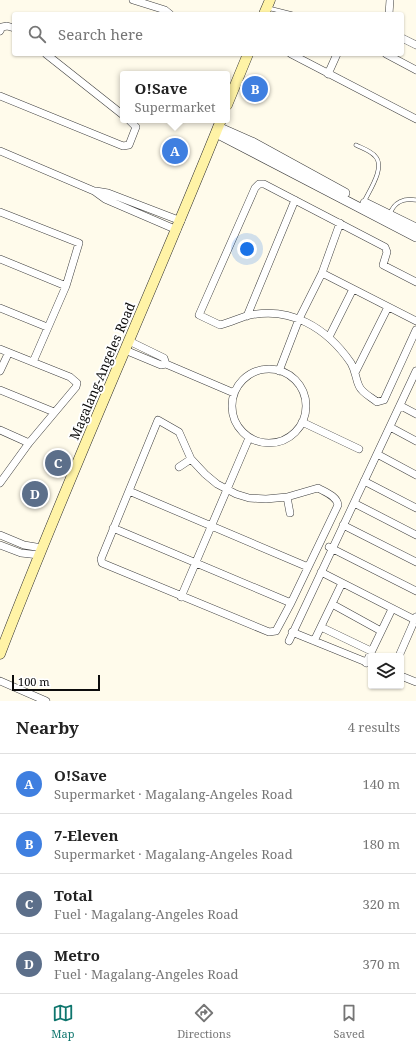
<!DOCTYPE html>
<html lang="en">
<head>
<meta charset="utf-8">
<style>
	body { margin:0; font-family:"Noto Serif",serif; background:#f2f2f2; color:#222 }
	.controls { position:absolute; right:12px; bottom:12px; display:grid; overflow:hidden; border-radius:4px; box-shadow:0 1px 3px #0004 }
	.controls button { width:36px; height:36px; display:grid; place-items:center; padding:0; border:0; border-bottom:1px solid #e0e0e0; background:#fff; color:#222; font:20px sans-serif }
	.scale { position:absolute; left:12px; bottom:10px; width:88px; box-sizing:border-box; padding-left:4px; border:2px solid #0c0c0c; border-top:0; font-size:11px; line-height:14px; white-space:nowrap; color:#0c0c0c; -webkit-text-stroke:3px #fff; paint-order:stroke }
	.you { position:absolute; left:247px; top:249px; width:14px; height:14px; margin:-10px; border:3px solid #fff; border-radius:50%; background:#1a73e8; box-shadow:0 0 0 6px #1a73e833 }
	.badge { display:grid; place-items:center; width:26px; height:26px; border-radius:50%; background:#0f766e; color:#fff; font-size:13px; font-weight:700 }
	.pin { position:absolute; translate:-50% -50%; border:2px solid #fff; box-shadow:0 1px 4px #0006 }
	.popup { position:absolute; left:120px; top:71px; width:110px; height:52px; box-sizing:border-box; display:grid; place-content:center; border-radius:4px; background:#fff; filter:drop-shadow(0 1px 3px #0005); font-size:13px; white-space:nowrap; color:#767676 }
	.popup b { font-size:15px; color:#222 }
	.popup::after { content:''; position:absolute; left:50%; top:100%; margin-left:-8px; border:8px solid transparent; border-top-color:#fff }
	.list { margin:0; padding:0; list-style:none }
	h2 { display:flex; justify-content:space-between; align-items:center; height:52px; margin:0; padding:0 16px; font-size:17px }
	h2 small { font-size:13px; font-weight:400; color:#767676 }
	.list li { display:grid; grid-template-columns:26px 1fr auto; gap:12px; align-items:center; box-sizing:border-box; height:60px; padding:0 16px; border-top:1px solid #e0e0e0 }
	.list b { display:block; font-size:15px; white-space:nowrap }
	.list p { margin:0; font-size:13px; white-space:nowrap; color:#767676 }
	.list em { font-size:13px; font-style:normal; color:#767676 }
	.icon { flex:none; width:22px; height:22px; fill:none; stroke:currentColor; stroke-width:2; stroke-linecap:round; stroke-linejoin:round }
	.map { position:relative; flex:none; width:416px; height:701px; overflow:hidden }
	.search { position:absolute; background:#fff; box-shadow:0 1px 3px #0004; left:12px; right:12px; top:12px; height:44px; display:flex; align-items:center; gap:10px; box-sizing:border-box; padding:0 14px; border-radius:4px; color:#767676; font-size:15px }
	.sheet { height:292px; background:#fff }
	nav { display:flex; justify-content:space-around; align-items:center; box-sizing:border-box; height:56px; border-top:1px solid #e0e0e0; background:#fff; font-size:11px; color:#767676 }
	nav a { display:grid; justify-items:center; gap:2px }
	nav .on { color:#0f766e }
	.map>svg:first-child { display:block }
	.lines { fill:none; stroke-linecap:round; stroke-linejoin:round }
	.service-casing { stroke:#3f3f3f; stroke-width:4.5 }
	.minor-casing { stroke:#3f3f3f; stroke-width:8 }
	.tertiary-casing { stroke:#3f3f3f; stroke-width:10 }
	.secondary-casing { stroke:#2e2e2e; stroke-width:11 }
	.service { stroke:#fff; stroke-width:3.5 }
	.minor { stroke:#fff; stroke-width:7 }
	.tertiary { stroke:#fff; stroke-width:9 }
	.secondary { stroke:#fff3a6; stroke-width:10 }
	.labels { text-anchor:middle; stroke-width:4; stroke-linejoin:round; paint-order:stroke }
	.street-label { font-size:13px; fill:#0c0c0c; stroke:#fff }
</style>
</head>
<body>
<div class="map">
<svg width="416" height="701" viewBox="0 0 416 701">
	<rect width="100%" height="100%" fill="#fffbeb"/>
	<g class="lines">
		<g class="service-casing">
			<path id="service" d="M268,8L292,14
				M356,145C362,148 371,151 375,156C386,167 369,191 364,202
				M390,214C394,202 404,198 416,200"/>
		</g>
		<g class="minor-casing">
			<path id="minor" d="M133,0L165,10L170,14
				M389,14L390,0
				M0,31L2,27L7,26L14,28
				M402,38L416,45
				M46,54L123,115
				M291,54L416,119
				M386,54L416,70
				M328,74L337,54
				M0,96L123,146L129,145L136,127L129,120
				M0,151L94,191L105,199L177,230
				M96,191L108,193L181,221
				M0,212L79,243L66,286L33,362
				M0,259L66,286
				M322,273L416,321
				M416,282L383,265L387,252L385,247L264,184H259L255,188L199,315L220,325C229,323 237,319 246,316C290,305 327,328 351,363C356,372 355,377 359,386C362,393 371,397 377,402L384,400L416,330
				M0,308L47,327
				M247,316L295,200
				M329,337L353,289
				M129,341L164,358L166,364
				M0,349L70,377L77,383L76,387L29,443L0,483
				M125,350L161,365L166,364L234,393
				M232 406a37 37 0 1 1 74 0a37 37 0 1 1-74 0Z
				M0,371L8,354
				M279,371L299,319L322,273L340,223
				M356,371L388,307
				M0,390L54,412
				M401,406L416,414
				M158,420L179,432L191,459L205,474L217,484L236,494L249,498L266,499L287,497L318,488C325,492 337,496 338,505L291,603L276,631L269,632L102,563L101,559Z
				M302,422L359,449
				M390,427L416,441
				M0,430L29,443
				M377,454L416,475
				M179,467L191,459
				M364,481L416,508
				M129,491L308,567
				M287,497L290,513
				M354,503L416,535
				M343,525L416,562
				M113,528L291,603
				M0,535L24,545L42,548
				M0,545L21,553L39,555
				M329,547L416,591
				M321,572L415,620
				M181,597L249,438
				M332,604L381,631
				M321,627L371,651
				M292,632L371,664
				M289,641L416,371
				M314,641L342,583
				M399,656L416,617
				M366,663L392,609
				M401,676L416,682
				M0,681L46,701"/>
		</g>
		<g class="tertiary-casing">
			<path id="tertiary" d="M218,127L252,142L345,193
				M216,133L416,237
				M365,203L416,228"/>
		</g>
		<g class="secondary-casing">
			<path id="secondary" d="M264,14L270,0
				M227,105L248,54
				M0,654C69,474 149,299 221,120"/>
		</g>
		<use href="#service" class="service"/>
		<use href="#minor" class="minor"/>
		<use href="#tertiary" class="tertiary"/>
		<use href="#secondary" class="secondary"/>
	</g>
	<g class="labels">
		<g class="street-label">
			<text transform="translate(102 371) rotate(-67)" y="5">Magalang-Angeles Road</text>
		</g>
	</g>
</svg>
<div class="controls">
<button><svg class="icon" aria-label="layers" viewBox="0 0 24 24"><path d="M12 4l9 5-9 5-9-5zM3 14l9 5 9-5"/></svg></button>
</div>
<div class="scale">100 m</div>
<div class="you"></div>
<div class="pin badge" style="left:175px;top:151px;background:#3f7fe0">A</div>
<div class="popup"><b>O!Save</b>Supermarket</div>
<div class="pin badge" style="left:255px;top:89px;background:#3f7fe0">B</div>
<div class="pin badge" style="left:58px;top:463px;background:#5c6f8a">C</div>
<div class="pin badge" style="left:35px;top:494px;background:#5c6f8a">D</div>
<div class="search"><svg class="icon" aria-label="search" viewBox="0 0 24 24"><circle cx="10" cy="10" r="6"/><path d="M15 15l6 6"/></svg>Search here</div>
</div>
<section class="sheet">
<h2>Nearby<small>4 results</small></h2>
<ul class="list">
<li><span class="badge" style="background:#3f7fe0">A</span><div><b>O!Save</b><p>Supermarket · Magalang-Angeles Road</p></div><em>140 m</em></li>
<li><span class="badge" style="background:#3f7fe0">B</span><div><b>7-Eleven</b><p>Supermarket · Magalang-Angeles Road</p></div><em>180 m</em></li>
<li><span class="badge" style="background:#5c6f8a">C</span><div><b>Total</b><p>Fuel · Magalang-Angeles Road</p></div><em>320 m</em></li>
<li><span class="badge" style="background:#5c6f8a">D</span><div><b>Metro</b><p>Fuel · Magalang-Angeles Road</p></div><em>370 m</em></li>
</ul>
</section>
<nav>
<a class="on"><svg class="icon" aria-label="map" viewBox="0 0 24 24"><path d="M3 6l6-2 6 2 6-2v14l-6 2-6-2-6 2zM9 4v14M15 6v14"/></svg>Map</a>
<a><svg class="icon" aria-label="directions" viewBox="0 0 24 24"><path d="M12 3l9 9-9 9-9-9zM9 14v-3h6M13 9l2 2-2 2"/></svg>Directions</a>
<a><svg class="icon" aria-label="saved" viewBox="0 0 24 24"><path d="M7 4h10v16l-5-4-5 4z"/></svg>Saved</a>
</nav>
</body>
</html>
